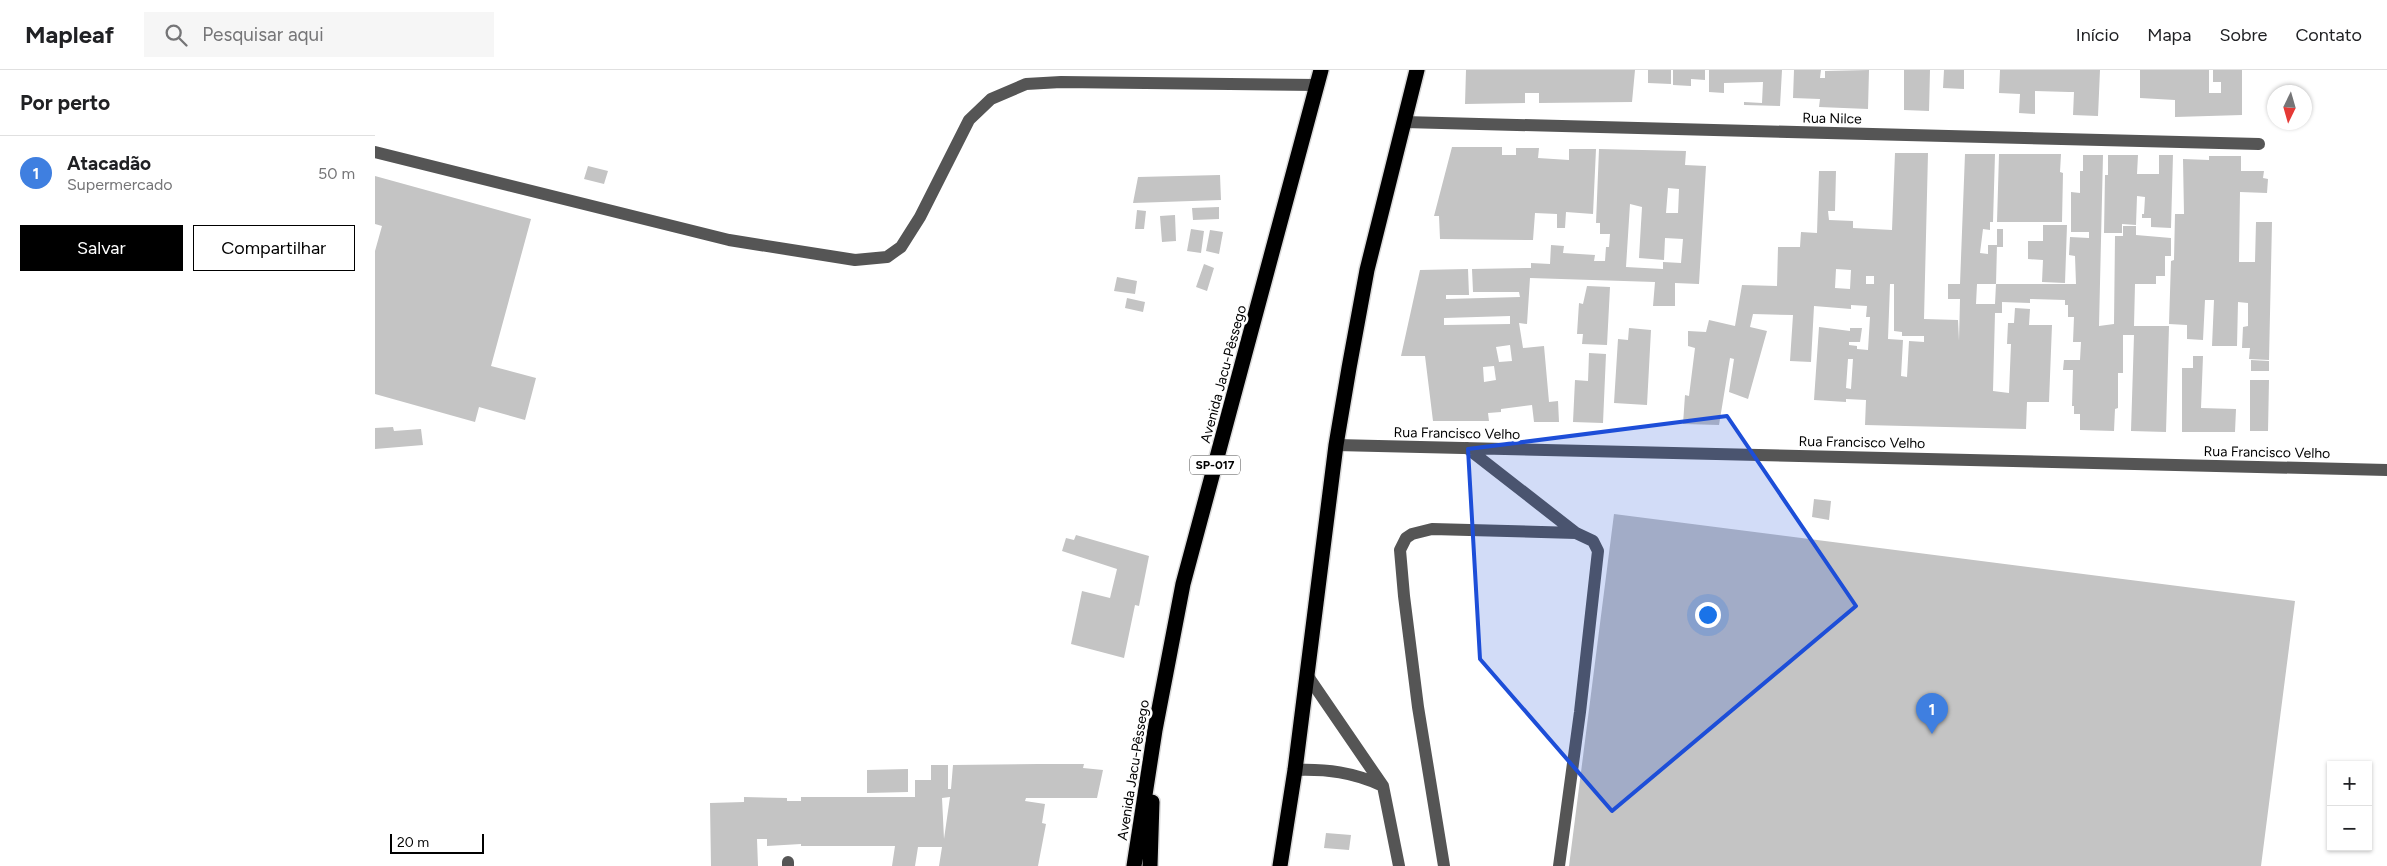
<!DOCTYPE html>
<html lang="pt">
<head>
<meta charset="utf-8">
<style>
	body { margin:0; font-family:Figtree,sans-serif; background:#f6f6f6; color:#202124 }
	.controls { position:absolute; right:15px; bottom:15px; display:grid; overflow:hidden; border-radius:0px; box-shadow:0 1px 4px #0004 }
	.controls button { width:45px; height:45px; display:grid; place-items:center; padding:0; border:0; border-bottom:1px solid #e0e0e0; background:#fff; color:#202124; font:25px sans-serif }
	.compass { position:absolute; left:1892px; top:15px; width:45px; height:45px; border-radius:50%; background:#fff; box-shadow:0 1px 4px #0004; rotate:185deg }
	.scale { position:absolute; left:15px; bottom:12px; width:94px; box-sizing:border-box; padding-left:5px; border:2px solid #000; border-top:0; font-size:14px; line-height:18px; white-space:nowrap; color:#000; -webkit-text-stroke:4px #fff; paint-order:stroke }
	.you { position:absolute; left:1332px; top:544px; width:18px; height:18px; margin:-12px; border:4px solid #fff; border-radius:50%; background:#1a73e8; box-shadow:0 0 0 8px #1a73e833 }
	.badge { display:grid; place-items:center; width:32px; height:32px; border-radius:50%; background:#000; color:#fff; font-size:16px; font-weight:700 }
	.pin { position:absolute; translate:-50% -41px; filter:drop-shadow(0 1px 2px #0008) }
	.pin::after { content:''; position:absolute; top:26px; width:18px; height:15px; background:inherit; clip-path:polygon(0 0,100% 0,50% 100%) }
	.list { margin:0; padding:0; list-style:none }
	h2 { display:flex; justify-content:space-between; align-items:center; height:65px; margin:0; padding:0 20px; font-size:21px }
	h2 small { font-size:16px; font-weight:400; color:#757577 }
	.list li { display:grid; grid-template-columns:32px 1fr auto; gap:15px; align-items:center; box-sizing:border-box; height:75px; padding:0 20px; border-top:1px solid #e0e0e0 }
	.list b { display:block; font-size:19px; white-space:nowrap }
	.list p { margin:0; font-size:16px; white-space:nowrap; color:#757577 }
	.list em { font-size:16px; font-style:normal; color:#757577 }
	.actions { display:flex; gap:10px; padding:15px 20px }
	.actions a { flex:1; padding:11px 0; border:1px solid #000; border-radius:0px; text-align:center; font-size:18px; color:#000 }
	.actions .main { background:#000; color:#fff }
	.icon { flex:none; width:28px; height:28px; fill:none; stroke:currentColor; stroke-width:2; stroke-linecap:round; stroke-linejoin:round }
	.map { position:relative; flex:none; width:2012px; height:796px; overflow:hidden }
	header { display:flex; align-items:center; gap:30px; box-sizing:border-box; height:70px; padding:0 25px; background:#fff; border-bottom:1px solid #e0e0e0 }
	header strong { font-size:24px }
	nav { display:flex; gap:28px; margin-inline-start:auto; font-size:18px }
	.search { width:350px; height:45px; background:#f6f6f6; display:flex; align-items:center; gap:12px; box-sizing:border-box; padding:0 18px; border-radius:0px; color:#757577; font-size:19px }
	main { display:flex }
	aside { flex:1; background:#fff }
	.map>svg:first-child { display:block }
	.building { fill:#c4c4c4; fill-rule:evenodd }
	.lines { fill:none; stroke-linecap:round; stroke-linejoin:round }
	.highway-casing { stroke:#dbdbdb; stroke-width:18 }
	.minor { stroke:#555; stroke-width:12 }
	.highway { stroke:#000; stroke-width:15 }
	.marked { fill:#1d4ed8; fill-opacity:0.2; stroke:#1d4ed8; stroke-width:4; stroke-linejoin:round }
	.labels { text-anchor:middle; stroke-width:5; stroke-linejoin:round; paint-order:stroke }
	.shield { fill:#fff; stroke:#4c4c4c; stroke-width:1 }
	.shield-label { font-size:12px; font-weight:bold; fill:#000 }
	.street-label { font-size:14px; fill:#000; stroke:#fff }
</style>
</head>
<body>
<header>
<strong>Mapleaf</strong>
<div class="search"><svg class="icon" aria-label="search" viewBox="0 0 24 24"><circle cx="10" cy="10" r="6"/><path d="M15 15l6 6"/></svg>Pesquisar aqui</div>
<nav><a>Início</a><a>Mapa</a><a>Sobre</a><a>Contato</a></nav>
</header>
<main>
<aside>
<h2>Por perto<small></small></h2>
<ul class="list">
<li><span class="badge" style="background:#3f7fe0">1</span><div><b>Atacadão</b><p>Supermercado</p></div><em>50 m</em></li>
</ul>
<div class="actions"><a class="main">Salvar</a><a>Compartilhar</a></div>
</aside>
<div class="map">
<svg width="2012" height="796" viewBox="0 0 2012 796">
	<rect width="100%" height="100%" fill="#fff"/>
	<path class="building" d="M1091,0H1260L1257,32L1164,33V23H1150V33L1090,34Z
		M1273,0H1296V14L1273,13Z
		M1298,0H1330V10L1316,9V16L1298,15Z
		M1334,0H1407L1405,36L1369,35V32L1387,33L1388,12L1349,13V23L1334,22Z
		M1419,0H1446L1445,8H1450V1L1494,0L1493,39L1444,37L1445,29L1418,28Z
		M1529,0H1555L1554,41L1529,40Z
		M1569,0H1589V19L1568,18Z
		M1625,0H1725L1723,46L1698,45L1699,22H1694L1660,21V44L1644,43L1645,24L1624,23Z
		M1765,0H1834V23H1846V12H1838V0H1867V45L1800,47V30L1765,28Z
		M1077,77H1127V85H1141V78H1164L1163,88L1194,90V79H1221L1218,144L1191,142L1190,158H1182V144L1160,143L1158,170L1065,169L1064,146H1059Z
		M1224,79L1311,81L1310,95L1331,96L1324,214L1300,213V236H1278L1280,212L1155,208L1152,254L1144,253L1148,278L1169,276L1174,332L1183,331L1184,352H1159L1157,335L1126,339V342L1113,343L1114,351H1058L1050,286H1026L1045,200L1093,199L1094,225H1071V229L1145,227L1144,222H1098L1097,199L1156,198V193L1175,194L1176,175L1189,176L1188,183L1220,185L1219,191H1230L1231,177H1234L1235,164H1225V153H1221ZM1293,118L1304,119L1303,143H1291ZM1255,134L1267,137L1264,188L1289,190L1290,168L1308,169L1306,193L1288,192V199L1251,197ZM1135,246V254L1069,255V248ZM1135,275L1137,291L1124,292L1121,277ZM1119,296L1121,310L1109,312L1108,297Z
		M1520,83H1553L1549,249L1583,250L1584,271L1585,229H1573V214H1585L1590,84H1620L1618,152H1615V160L1608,159L1605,183L1613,184V175H1622L1621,214H1701L1700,186L1694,185L1695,167L1714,168V162H1696V122L1705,123V101H1708V85H1728L1724,256L1739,254L1740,166H1748V156H1761V165L1796,168V186H1790V206H1781V214H1760L1759,256H1794L1791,362L1756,361L1759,265H1748V303H1743V338L1740,339L1739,361L1705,360V344H1699V336H1697L1698,300H1688L1689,290H1705L1706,272H1698L1699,247H1693V235H1690V230L1655,229V233L1627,232V243H1620L1618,321L1634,323L1636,274H1632L1633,253H1639L1640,238L1655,239L1654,255H1677L1674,332H1652L1651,359L1490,355L1491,330L1471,329V332L1439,330L1444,257L1475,261V258H1487L1485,272H1474V275L1482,276V279L1493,280L1495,247H1491L1492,236L1476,235V239L1439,236L1436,292L1415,291L1418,245L1378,244L1375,257L1392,261L1373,329L1354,322L1359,289L1355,288L1344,355L1308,354L1310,325L1314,326L1320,278L1313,276V261L1331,262L1334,250L1360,256L1367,215L1402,216L1403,177H1425L1426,162L1442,163L1444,101H1461L1460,141H1453L1454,150L1478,151V158L1517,160ZM1461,199L1476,200L1475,219L1460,218ZM1491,206H1499V214H1491ZM1515,214H1519V261L1527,262V266H1549V272L1534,271L1532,307L1526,306L1528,270L1513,269ZM1602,214H1621L1620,234H1601ZM1473,289H1478L1476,319L1471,318Z
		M1624,84H1686L1685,102L1688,103L1687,152H1622Z
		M1733,85H1763L1762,104H1784V85H1798L1796,158L1776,157V148H1767V144H1769L1770,127L1762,126L1761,155L1747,154V163H1729L1730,105H1733Z
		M1834,86H1866V101H1889L1888,108L1893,109L1892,123L1865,122L1864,192H1880L1881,152H1897L1894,290L1874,289L1875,278H1867L1868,257L1873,256V233L1863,232L1862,276H1837L1839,230H1830L1828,270L1812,269V255L1794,254L1796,191L1799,190L1800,144H1809L1808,89L1834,90Z
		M213,96L233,101L229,114L209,109Z
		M845,105L846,130L758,133L763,107Z
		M0,106L156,149L116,296L161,308L150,350L104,337L100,352L0,324V181L7,156L0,154Z
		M844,137V149L818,150L817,138Z
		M762,140L771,141L769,159H760Z
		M800,145L801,171L787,172L785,146Z
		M1668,155H1692L1690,213L1667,212L1668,190L1653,189V171H1668Z
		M816,159L829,161L826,183L812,181Z
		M1622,159H1628V177H1622Z
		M835,160L848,162L844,184L831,181Z
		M829,194L839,198L832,221L821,217Z
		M742,207L762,211L760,224L739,221Z
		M1212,216L1235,217L1232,275L1207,274L1208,264H1202L1204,233L1208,234Z
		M752,228L770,232L768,242L750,238Z
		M1254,258L1276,260L1272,335L1239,333L1243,269L1253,270Z
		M1214,283L1231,284L1228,353L1198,352L1200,310L1213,311Z
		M1818,286H1828L1826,338L1861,339L1860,362H1807V298H1818Z
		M1876,290L1894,291V301H1876Z
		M1875,310H1894L1893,361H1875Z
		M18,357L19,361L46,359L48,375L0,379V358Z
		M1439,429L1456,431L1454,450L1437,447Z
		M1239,444L1920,531L1886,796H1194Z
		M701,465L774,486L764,536L760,535L749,588L696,574L707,521L735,528L742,499L687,481L691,468L699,470Z
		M664,694H709L708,698L728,700L722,728H651L650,731L670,734L667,753L671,754L663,796H564L567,777H543L540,796H517L520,776H426V774L392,776V769H382L383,796H336L335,733L369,732V727L412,728V731H426V727H540V710H556V695H573V719H576L578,695ZM575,727L569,769L567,728Z
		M533,699V722L492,723V700Z
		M951,763L976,765L974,780L949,778Z"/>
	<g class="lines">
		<g class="highway-casing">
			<path id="highway" d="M759,796L780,660L808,514L946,0
				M775,796L777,732
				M905,796L920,700L961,375L974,298L992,200L1042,0"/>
		</g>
		<path class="minor" d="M1029,52L1884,74
			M0,82L354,170L480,190L512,187L526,177L545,147L594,50L616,29L651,14L686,12L942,15
			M961,375L2012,400
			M1092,378L1201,463
			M932,605L1008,716L1024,796
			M920,700C952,699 978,702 1008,716
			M413,796V792
			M1069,796L1043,637L1029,526L1025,480L1031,468L1037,464L1057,459L1201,463L1218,471L1223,481L1205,642L1184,796"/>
		<use href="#highway" class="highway"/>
	</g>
	<path class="marked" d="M1352,346L1481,536L1237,741L1105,589L1093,379Z"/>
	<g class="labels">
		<rect class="shield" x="815" y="385.5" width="50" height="19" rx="4"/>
		<g class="shield-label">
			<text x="840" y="399">SP-017</text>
		</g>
		<g class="street-label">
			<text transform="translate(1457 48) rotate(1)" y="5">Rua Nilce</text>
			<text transform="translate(848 304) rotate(-75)" y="5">Avenida Jacu-Pêssego</text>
			<text transform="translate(1082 363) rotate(1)" y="5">Rua Francisco Velho</text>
			<text transform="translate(1487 372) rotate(1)" y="5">Rua Francisco Velho</text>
			<text transform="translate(1892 382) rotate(1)" y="5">Rua Francisco Velho</text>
			<text transform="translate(758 700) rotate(-81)" y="5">Avenida Jacu-Pêssego</text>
		</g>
	</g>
</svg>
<div class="controls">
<button>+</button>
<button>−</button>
</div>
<svg class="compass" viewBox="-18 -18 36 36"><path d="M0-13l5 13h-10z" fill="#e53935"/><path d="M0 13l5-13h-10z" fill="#757577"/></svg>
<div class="scale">20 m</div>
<div class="you"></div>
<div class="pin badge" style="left:1557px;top:664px;background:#3f7fe0">1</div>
</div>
</main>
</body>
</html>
